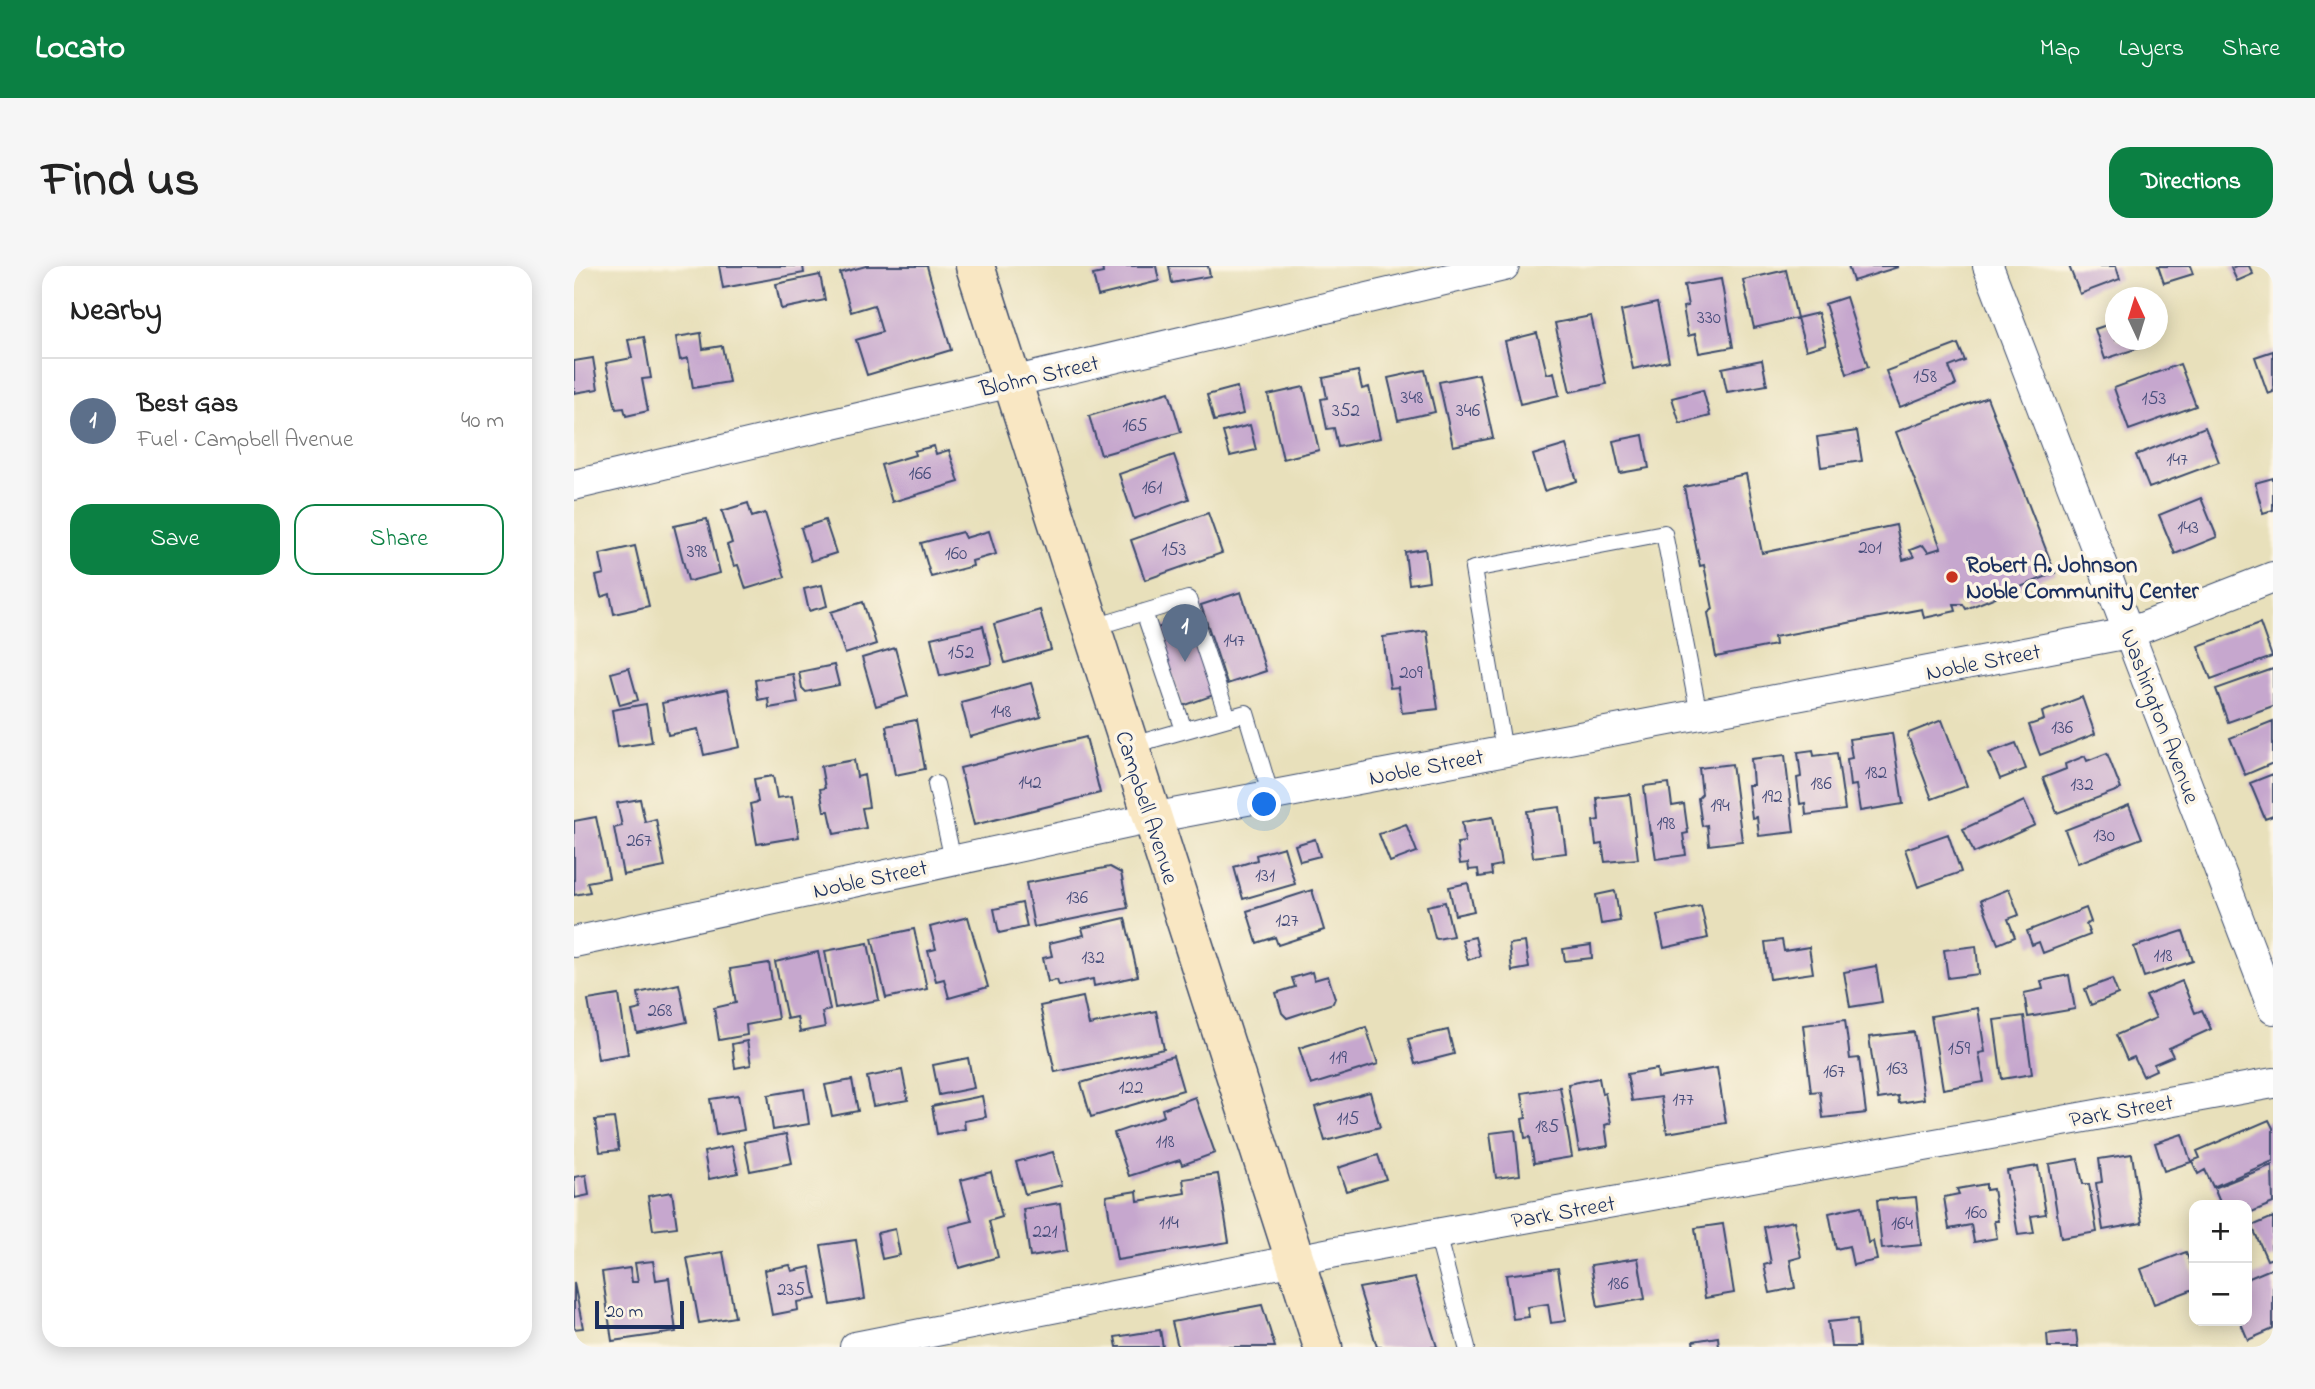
<!DOCTYPE html>
<html lang="en">
<head>
<meta charset="utf-8">
<style>
	body { margin:0; font-family:"Indie Flower",sans-serif; background:#f6f6f6; color:#222 }
	.controls { position:absolute; right:21px; bottom:21px; display:grid; overflow:hidden; border-radius:14px; box-shadow:0 4px 18px #0003 }
	.controls button { width:63px; height:63px; display:grid; place-items:center; padding:0; border:0; border-bottom:2px solid #e0e0e0; background:#fff; color:#222; font:35px sans-serif }
	.compass { position:absolute; left:1531px; top:21px; width:63px; height:63px; border-radius:50%; background:#fff; box-shadow:0 4px 18px #0003; rotate:356deg }
	.scale { position:absolute; left:21px; bottom:18px; width:89px; box-sizing:border-box; padding-left:7px; border:4px solid #1b2f5e; border-top:0; font-size:19px; line-height:24px; white-space:nowrap; color:#1b2f5e; -webkit-text-stroke:5px #fcf5e5; paint-order:stroke }
	.you { position:absolute; left:691px; top:539px; width:24px; height:24px; margin:-18px; border:5px solid #fff; border-radius:50%; background:#1a73e8; box-shadow:0 0 0 10px #1a73e833 }
	.badge { display:grid; place-items:center; width:46px; height:46px; border-radius:50%; background:#0b8043; color:#fff; font-size:23px; font-weight:700 }
	.pin { position:absolute; translate:-50% -58px; filter:drop-shadow(0 2px 4px #0008) }
	.pin::after { content:''; position:absolute; top:37px; width:24px; height:21px; background:inherit; clip-path:polygon(0 0,100% 0,50% 100%) }
	.list { margin:0; padding:0; list-style:none }
	h2 { display:flex; justify-content:space-between; align-items:center; height:91px; margin:0; padding:0 28px; font-size:30px }
	h2 small { font-size:23px; font-weight:400; color:#767676 }
	.list li { display:grid; grid-template-columns:46px 1fr auto; gap:21px; align-items:center; box-sizing:border-box; height:126px; padding:0 28px; border-top:2px solid #e0e0e0 }
	.list b { display:block; font-size:26px; white-space:nowrap }
	.list p { margin:0; font-size:23px; white-space:nowrap; color:#767676 }
	.list em { font-size:23px; font-style:normal; color:#767676 }
	.actions { display:flex; gap:14px; padding:21px 28px }
	.actions a { flex:1; padding:16px 0; border:2px solid #0b8043; border-radius:21px; text-align:center; font-size:24px; color:#0b8043 }
	.actions .main { background:#0b8043; color:#fff }
	.map { position:relative; flex:none; width:1699px; height:1081px; overflow:hidden; border-radius:21px }
	header { display:flex; align-items:center; gap:42px; box-sizing:border-box; height:98px; padding:0 35px; background:#0b8043; color:#fff }
	header strong { font-size:33px }
	nav { display:flex; gap:38px; margin-inline-start:auto; font-size:24px }
	.intro { display:flex; align-items:center; justify-content:space-between; box-sizing:border-box; height:168px; padding:0 42px }
	h1 { margin:0; font-size:49px }
	.button { padding:18px 32px; border-radius:21px; background:#0b8043; color:#fff; font-size:24px; font-weight:700 }
	main { display:flex; gap:42px; padding:0 42px }
	aside { flex:1; background:#fff; border-radius:21px; box-shadow:0 4px 18px #0003 }
	.map>svg:first-child { display:block }
	.building { fill:#c6a7ce }
	.lines { fill:none; stroke-linecap:round; stroke-linejoin:round }
	.lane-casing { stroke:#3a4a6c; stroke-width:18 }
	.street-casing { stroke:#3a4a6c; stroke-width:32 }
	.secondary-casing { stroke:#3a4a6c; stroke-width:41 }
	.lane { stroke:#fff; stroke-width:16 }
	.street { stroke:#fff; stroke-width:30 }
	.secondary { stroke:#f9e7c3; stroke-width:38 }
	.poi-dot { fill:#c8321e; stroke:#fcf5e5; stroke-width:2.5 }
	.labels { text-anchor:middle; stroke-width:7; stroke-linejoin:round; paint-order:stroke }
	.number-label { font-size:19px; fill:#464d7a }
	.street-label { font-size:23px; fill:#1b2f5e; stroke:#fcf5e5 }
	.poi-label { font-size:23px; font-weight:bold; fill:#1b2f5e; stroke:#fcf5e5; text-anchor:start }
</style>
</head>
<body>
<header>
<strong>Locato</strong>
<nav><a>Map</a><a>Layers</a><a>Share</a></nav>
</header>
<div class="intro"><h1>Find us</h1><a class="button">Directions</a></div>
<main>
<aside>
<h2>Nearby<small></small></h2>
<ul class="list">
<li><span class="badge" style="background:#5c6f8a">1</span><div><b>Best Gas</b><p>Fuel · Campbell Avenue</p></div><em>40 m</em></li>
</ul>
<div class="actions"><a class="main">Save</a><a>Share</a></div>
</aside>
<div class="map">
<svg width="1699" height="1081" viewBox="0 0 1699 1081">
	<rect width="100%" height="100%" fill="#fcf5e5"/>
	<filter id="ink" filterUnits="userSpaceOnUse"><feTurbulence type="fractalNoise" baseFrequency=".0143" numOctaves="2"/><feDisplacementMap in="SourceGraphic" scale="14" xChannelSelector="R" yChannelSelector="G"/><feConvolveMatrix kernelMatrix="1 2 1 2 8 2 1 2 1" color-interpolation-filters="sRGB"/></filter>
	<filter id="wash" filterUnits="userSpaceOnUse"><feTurbulence type="fractalNoise" baseFrequency=".00686" numOctaves="4" result="noise"/><feDisplacementMap in="SourceGraphic" scale="28" xChannelSelector="R" yChannelSelector="G"/><feGaussianBlur stdDeviation="1.57" result="paint"/><feColorMatrix in="noise" values="0 0 0 0 0 0 0 0 0 0 0 0 0 0 0 0 0 1.4 0 .05"/><feComposite in="paint" operator="in"/></filter>
	<g filter="url(#wash)">
		<rect width="100%" height="100%" fill="#e8e0bb"/>
		<g id="blocks">
			<path class="building" d="M145,0H229L230,7L149,22Z
				M292,0H353L377,84L293,109L282,74L308,66L300,39L277,46L266,7Z
				M528,0H582L585,15L524,30L519,9L529,7Z
				M595,0H634L636,10L598,17Z
				M1274,0H1324V1L1279,15Z
				M1495,0H1542L1546,13L1506,28Z
				M1584,0H1616L1619,8L1590,17Z
				M1662,0H1675L1679,8L1663,15L1657,2Z
				M1212,4L1223,52L1180,62L1169,14Z
				M246,9L251,34L207,43L202,18Z
				M1147,13L1159,81L1125,87L1121,68L1114,70L1109,41L1114,40L1110,19Z
				M1272,31L1294,101L1273,108L1251,38Z
				M1083,37L1095,95L1059,103L1047,45Z
				M1244,47L1252,78L1232,84L1223,52Z
				M1017,50L1032,118L996,126L981,57Z
				M1542,56V74H1572L1574,79L1531,93L1521,63Z
				M127,67L129,83L148,80L155,116L119,122L114,92L106,94L102,71Z
				M963,67L973,108L980,106L985,129L946,138L931,75Z
				M70,71L77,112L68,113L74,145L52,150L50,142L42,143L32,97L58,92L54,74Z
				M1384,78L1391,95L1375,101L1382,119L1326,141L1312,105Z
				M1699,85V126L1694,128L1681,91Z
				M19,92L24,123L0,127V95Z
				M1188,94L1193,119L1153,126L1148,102Z
				M1606,98L1622,140L1555,164L1540,122Z
				M851,104L861,146L824,154L814,112Z
				M784,105L788,123L795,121L806,172L764,181L760,162L753,163L747,133L753,132L749,112Z
				M905,108L919,172L879,180L865,116Z
				M663,121L669,148L640,155L633,129Z
				M730,121L745,184L709,193L694,129Z
				M1129,124L1136,150L1106,158L1098,132Z
				M595,126L607,166L527,189L515,150Z
				M1413,131L1481,307L1392,343L1389,338H1380L1382,345L1350,352L1348,343L1200,371L1201,379L1142,391L1134,347L1139,343L1130,299L1126,300L1110,221L1172,208L1188,287L1322,259L1329,294L1340,291L1336,284L1349,279L1354,286L1367,282L1322,166Z
				M676,159L682,184L656,190L649,166Z
				M1631,161L1645,196L1575,222L1562,189Z
				M1283,165L1288,195L1247,201L1243,171Z
				M1069,169L1075,202L1046,207L1039,175Z
				M992,179L1003,215L970,225L959,189Z
				M360,180L362,188L375,184L385,216L318,236L307,199L341,189L340,185Z
				M600,189L615,233L560,253L545,208Z
				M1699,212V244L1689,247L1681,217Z
				M1627,232L1643,271L1601,288L1585,249Z
				M174,237L178,251L191,247L211,311L172,323L164,299L160,300L153,279L158,277L148,245Z
				M634,247L648,287L571,314L557,274Z
				M133,253L146,307L116,315L114,314L100,260Z
				M251,254L262,287L237,295L227,262Z
				M415,265L422,288L398,295L399,300L357,311L347,277L388,266L391,272Z
				M61,280L75,340L40,348L36,328L27,331L22,310L30,308L26,288Z
				M851,283L855,315L835,318L831,286Z
				M248,319L253,340L235,345L230,323Z
				M667,326L692,405L653,418L627,339Z
				M289,336L302,378L271,388L257,346Z
				M466,344L477,384L431,397L420,358Z
				M614,351L640,429L609,440L583,362Z
				M1686,357L1698,391L1637,413L1624,380Z
				M409,360L418,398L366,410L357,372Z
				M853,365L864,443L828,447L824,421L816,422L809,371Z
				M321,382L334,430L302,440L288,392Z
				M260,399L265,419L232,426L228,422L225,406Z
				M55,402L64,434L46,439L37,407Z
				M1699,403V440L1654,456L1642,423Z
				M219,408L224,437L195,442L194,432L184,434L181,414Z
				M457,417L467,451L396,471L387,436Z
				M154,423L166,481L130,489L124,463L94,469L88,437Z
				M1508,431L1521,468L1466,489L1455,459L1470,454L1468,446Z
				M72,438L78,476L44,481L38,444Z
				M342,454L351,503L321,509L312,460Z
				M1368,454L1393,520L1358,533L1334,470L1335,467Z
				M1699,455V497L1671,509L1656,472Z
				M1318,467L1329,538L1286,545L1282,519L1276,520L1273,493L1278,492L1275,473Z
				M512,471L526,527L400,559L386,502Z
				M1442,477L1452,503L1426,513L1415,487Z
				M1239,484L1240,490L1263,487L1271,544L1232,549L1231,537L1226,538L1223,512L1227,511L1224,486Z
				M1533,487L1547,523L1483,547L1469,512L1492,503L1491,498L1511,490L1513,495Z
				M1211,489L1220,566L1185,570L1183,551L1178,552L1174,519H1179L1177,493Z
				M280,494L283,511L290,509L295,541L288,542L292,562L260,568L255,545H250L246,523L251,522L247,500Z
				M1158,498L1168,575L1135,579L1133,559L1128,560L1124,532L1128,528L1125,502Z
				M1699,508V550L1691,553L1676,517Z
				M199,510L203,532L218,530L225,571L183,578L176,538L184,536L180,513Z
				M1095,517L1098,540L1110,538L1114,567L1109,568L1112,589L1082,593L1078,567L1076,568L1070,520Z
				M1056,528L1064,593L1031,596L1028,578L1022,579L1019,555L1025,554L1023,532Z
				M66,533L71,556L82,553L91,601L49,609L40,562L48,560L43,537Z
				M1450,535L1461,559L1400,587L1389,563Z
				M1555,539L1568,572L1504,597L1491,564Z
				M986,541L992,587L959,591L953,545Z
				M22,551L35,612L13,616L16,626L0,629V555Z
				M919,551L927,599L917,601L918,609L905,611L904,603L895,604L894,597L886,598L883,577L891,576L888,556Z
				M832,558L843,586L816,596L805,568Z
				M1374,568L1387,606L1344,621L1331,583Z
				M741,573L746,590L726,595L721,579Z
				M710,581L721,618L669,633L660,601L683,594L682,589Z
				M536,601L547,607L554,642L460,661L452,617Z
				M894,617L900,645L881,649L875,621Z
				M1435,623L1445,649L1434,653L1441,671L1424,678L1407,634Z
				M738,624L750,664L704,679L701,671L683,677L673,645Z
				M1041,625L1046,655L1027,658L1022,629Z
				M871,636L879,670L863,673L861,672L853,640Z
				M448,637L453,661L425,667L420,643Z
				M1127,640L1134,672L1090,682L1083,649Z
				M1512,642L1517,656L1512,658L1516,669L1469,687L1465,676L1458,679L1453,665Z
				M394,651L414,721L375,732L370,713L362,715L354,685L362,683L356,661Z
				M551,652L564,710L520,720L519,713L485,720L483,714L474,716L469,692L478,690L475,677L510,669L508,662Z
				M340,663L353,723L312,732L298,672Z
				M1609,665L1619,695L1570,711L1560,681Z
				M901,671L906,690L894,694L888,674Z
				M1208,674L1210,685L1235,681L1239,707L1196,713L1191,676Z
				M951,676L955,702L938,705L935,678Z
				M294,677L305,734L261,742L251,685Z
				M1017,679L1018,692L991,695L989,683Z
				M1402,680L1405,708L1374,712L1370,684Z
				M244,686L256,744L248,746L251,761L226,766L223,751L213,753L201,696Z
				M195,697L204,753L172,759L173,769L145,774L140,742L162,737L156,703Z
				M1302,700L1308,736L1276,741L1270,706Z
				M738,706L740,714L754,710L761,732L759,737L713,752L708,747L702,727L721,721L718,712Z
				M1495,709L1501,743L1454,751L1450,727L1469,723L1467,715Z
				M1538,713L1544,728L1517,739L1511,723Z
				M1608,715L1621,747L1628,744L1637,763L1595,782L1599,790L1580,798L1582,804L1569,810L1560,791L1553,794L1542,769L1582,752L1572,730Z
				M105,718L113,756L63,767L58,745L67,743L64,727Z
				M45,729L54,788L24,793L14,734Z
				M509,731L515,759L582,745L590,783L481,806L466,740Z
				M1404,742L1411,786L1405,787L1410,816L1369,823L1357,750Z
				M1450,750L1458,808L1428,813L1420,754Z
				M1271,754L1276,793L1285,792L1292,847L1249,852L1246,825L1237,826L1229,759Z
				M792,761L804,798L737,819L725,782Z
				M874,764L880,788L841,798L834,773Z
				M1340,766L1350,833L1325,837L1324,830L1304,833L1295,771Z
				M173,775L177,799L161,802L158,778Z
				M599,790L609,824L517,851L507,817Z
				M394,792L400,822L365,829L359,799Z
				M1143,802L1152,857L1093,867L1087,831L1058,835L1053,808L1083,803L1084,812Z
				M328,804L334,834L299,840L293,811Z
				M1025,812L1028,828L1031,827L1037,857L1031,859L1034,880L1005,885L994,818Z
				M278,814L284,845L258,850L251,819Z
				M986,821L998,891L960,897L956,871L951,872L948,853L952,852L948,827Z
				M230,823L235,858L199,864L194,829Z
				M796,826L806,861L751,875L741,841Z
				M164,829L170,864L142,869L136,833Z
				M408,830L412,851L390,855L391,863L363,868L358,840Z
				M621,831L641,887L608,899L606,894L555,910L540,867L590,850L588,843Z
				M40,852L45,884L26,886L21,854Z
				M1695,854L1699,862V895L1639,921L1631,904L1624,908L1618,895L1626,892L1623,885Z
				M941,864L946,909L922,912L916,867Z
				M212,868L218,897L176,905L170,876Z
				M1608,868L1617,896L1590,905L1581,877Z
				M158,880L164,907L135,913L130,886Z
				M479,886L488,919L451,928L442,896Z
				M1558,888L1568,957L1529,964L1522,917L1528,916L1525,893Z
				M804,889L812,913L772,925L764,902Z
				M1504,893L1509,918H1515L1523,966L1487,972L1475,898Z
				M1698,899L1699,937L1673,948V939H1647L1640,922Z
				M1464,900L1472,948L1457,950L1460,967L1444,969L1433,905Z
				M417,906L428,951L415,955L424,991L385,1002L375,961L398,955L387,914Z
				M644,908L655,976L543,994L532,930L563,925L564,935L611,927L609,913Z
				M12,909L15,929L1,932L0,911Z
				M1412,918V924L1419,923L1424,955H1420L1423,972L1400,976L1397,959L1375,963L1370,931L1385,928L1383,923Z
				M98,926L103,961L79,964L74,930Z
				M1342,931L1347,979L1308,983L1303,934Z
				M486,937L493,985L456,991L449,943Z
				M1287,940L1294,977L1299,975L1303,994L1279,999L1275,980L1262,983L1255,947Z
				M1699,951V978L1697,979L1699,992L1693,994L1678,960Z
				M1220,955L1227,991L1216,994L1221,1022L1196,1027L1190,999L1197,997L1190,961Z
				M1149,958L1160,1027L1131,1032L1121,962Z
				M321,963L326,989L308,993L303,967Z
				M282,974L291,1033L257,1039L247,979Z
				M149,986L161,1051L125,1057L113,992Z
				M1612,986L1620,1008V1023L1580,1038L1567,1003Z
				M1064,992L1071,1033L1024,1041L1017,999Z
				M79,995L82,1014L95,1012L102,1066L38,1075L28,1006L56,1002L58,1016H64L61,997Z
				M216,999L218,1005L236,1001L242,1033L223,1036L224,1044L198,1049L190,1004Z
				M984,1002L992,1055L977,1057L974,1038L953,1041L955,1051L939,1053L932,1009Z
				M1699,1002V1063L1674,1074L1666,1055H1673V1013Z
				M841,1012L863,1081H803L785,1022Z
				M0,1017L9,1062L0,1063Z
				M688,1039L701,1081H604L598,1056Z
				M1283,1053L1285,1081H1257L1254,1056Z
				M586,1064L589,1081H543L541,1071Z
				M1502,1065L1504,1081H1474L1473,1068Z
				M1144,1071L1145,1081H1120L1119,1075Z"/>
		</g>
	</g>
	<g filter="url(#ink)">
		<use href="#blocks" fill-opacity="0" stroke="#3a4a6c" stroke-width="2"/>
		<g class="lines">
			<g class="lane-casing">
				<path id="lane" d="M570,346L610,464
					M517,362L614,333L654,452
					M555,480L672,447L697,530
					M930,485L899,303L1090,267L1125,449
					M362,518L379,594
					M863,968L893,1081"/>
			</g>
			<g class="street-casing">
				<path id="street" d="M1414,0L1699,743
					M0,219L930,0
					M0,676L578,552L1555,367L1699,311
					M281,1081L762,986L1699,817"/>
			</g>
			<g class="secondary-casing">
				<path id="secondary" d="M401,0L749,1081"/>
			</g>
			<use href="#lane" class="lane"/>
			<use href="#street" class="street"/>
			<use href="#secondary" class="secondary"/>
		</g>
	</g>
	<circle class="poi-dot" cx="1378" cy="311" r="7"/>
	<g class="labels">
		<g class="number-label">
			<text x="1135" y="57">330</text>
			<text x="1351" y="116">158</text>
			<text x="838" y="137">348</text>
			<text x="1580" y="138">153</text>
			<text x="772" y="150">352</text>
			<text x="894" y="150">346</text>
			<text x="561" y="165">165</text>
			<text x="1603" y="199">147</text>
			<text x="346" y="213">166</text>
			<text x="578" y="227">161</text>
			<text x="1614" y="267">143</text>
			<text x="1296" y="287">201</text>
			<text x="600" y="289">153</text>
			<text x="123" y="291">398</text>
			<text x="382" y="293">160</text>
			<text x="660" y="380">147</text>
			<text x="387" y="392">152</text>
			<text x="837" y="412">209</text>
			<text x="427" y="451">148</text>
			<text x="1488" y="467">136</text>
			<text x="1302" y="512">182</text>
			<text x="456" y="522">142</text>
			<text x="1247" y="523">186</text>
			<text x="1508" y="524">132</text>
			<text x="1198" y="536">192</text>
			<text x="1146" y="545">194</text>
			<text x="1092" y="563">198</text>
			<text x="1530" y="575">130</text>
			<text x="65" y="580">267</text>
			<text x="691" y="615">131</text>
			<text x="503" y="637">136</text>
			<text x="713" y="660">127</text>
			<text x="1589" y="695">118</text>
			<text x="519" y="697">132</text>
			<text x="86" y="750">268</text>
			<text x="1385" y="788">159</text>
			<text x="764" y="797">119</text>
			<text x="1323" y="808">163</text>
			<text x="1260" y="811">167</text>
			<text x="557" y="827">122</text>
			<text x="1109" y="839">177</text>
			<text x="774" y="858">115</text>
			<text x="973" y="866">185</text>
			<text x="591" y="881">118</text>
			<text x="1402" y="952">160</text>
			<text x="595" y="962">114</text>
			<text x="1328" y="963">164</text>
			<text x="471" y="971">221</text>
			<text x="1044" y="1023">186</text>
			<text x="217" y="1029">235</text>
		</g>
		<g class="street-label">
			<text transform="translate(465 109) rotate(-13)" y="8">Blohm Street</text>
			<text transform="translate(1409 395) rotate(-11)" y="8">Noble Street</text>
			<text transform="translate(1587 450) rotate(69)" y="8">Washington Avenue</text>
			<text transform="translate(852 500) rotate(-11)" y="8">Noble Street</text>
			<text transform="translate(574 541) rotate(72)" y="8">Campbell Avenue</text>
			<text transform="translate(296 612) rotate(-12)" y="8">Noble Street</text>
			<text transform="translate(1547 844) rotate(-10)" y="8">Park Street</text>
			<text transform="translate(989 945) rotate(-10)" y="8">Park Street</text>
		</g>
		<g class="poi-label">
			<text x="1392" y="306">Robert A. Johnson<tspan x="1392" dy="26">Noble Community Center</tspan></text>
		</g>
	</g>
</svg>
<div class="controls">
<button>+</button>
<button>−</button>
</div>
<svg class="compass" viewBox="-18 -18 36 36"><path d="M0-13l5 13h-10z" fill="#e53935"/><path d="M0 13l5-13h-10z" fill="#767676"/></svg>
<div class="scale">20 m</div>
<div class="you"></div>
<div class="pin badge" style="left:611px;top:396px;background:#5c6f8a">1</div>
</div>
</main>
</body>
</html>
